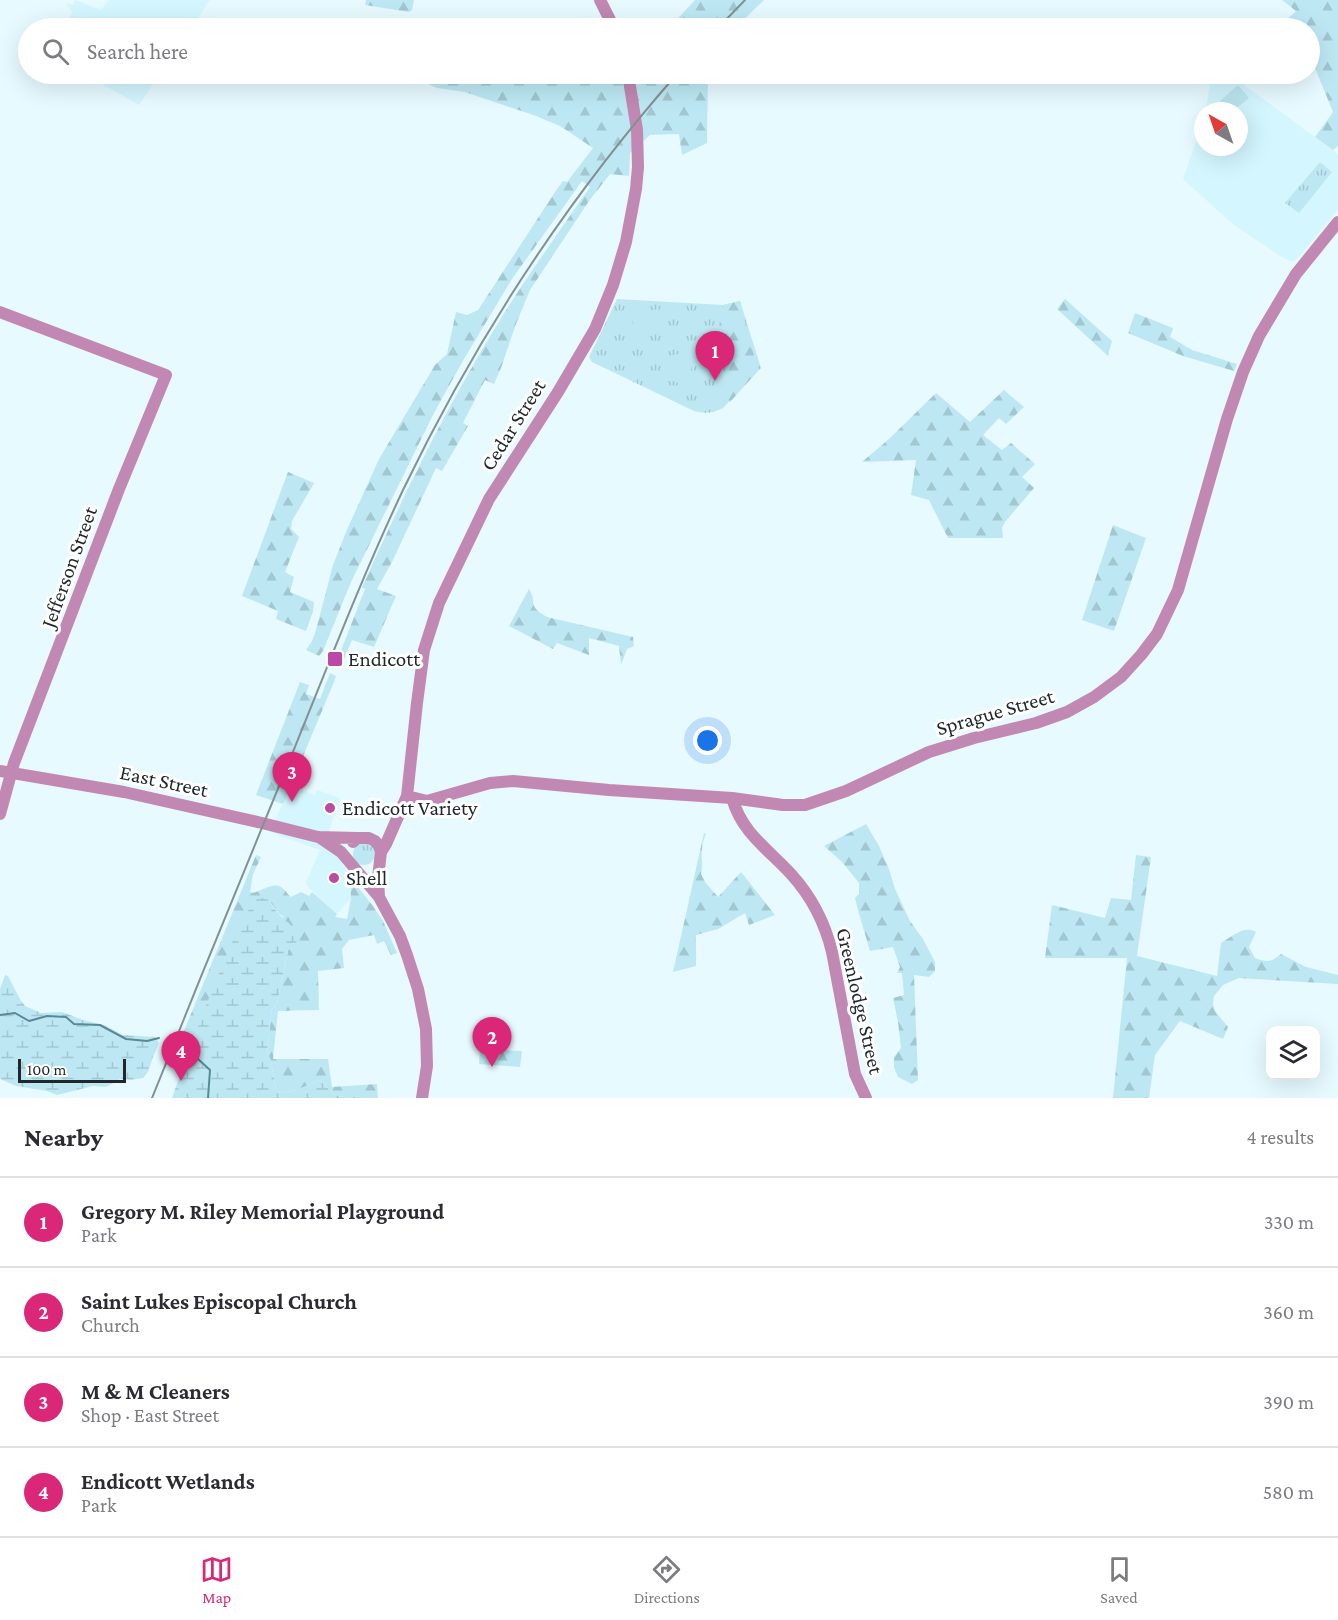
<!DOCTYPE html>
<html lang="en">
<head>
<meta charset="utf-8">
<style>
	body { margin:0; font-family:"Crimson Pro",serif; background:#f2f2f3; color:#2b2b33 }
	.controls { position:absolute; right:18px; bottom:18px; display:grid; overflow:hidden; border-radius:12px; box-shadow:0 6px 24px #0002 }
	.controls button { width:54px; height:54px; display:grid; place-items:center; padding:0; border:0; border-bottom:2px solid #e1e1e2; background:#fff; color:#2b2b33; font:30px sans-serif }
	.compass { position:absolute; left:1194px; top:102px; width:54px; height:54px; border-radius:50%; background:#fff; box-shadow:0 6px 24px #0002; rotate:320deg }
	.scale { position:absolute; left:18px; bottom:15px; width:108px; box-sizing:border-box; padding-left:6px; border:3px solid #1e282a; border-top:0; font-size:16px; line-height:21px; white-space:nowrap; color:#1e282a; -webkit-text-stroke:4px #fff; paint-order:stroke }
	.you { position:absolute; left:708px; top:741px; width:21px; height:21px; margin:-15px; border:4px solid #fff; border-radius:50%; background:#1a73e8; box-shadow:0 0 0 9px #1a73e833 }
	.badge { display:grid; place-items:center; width:39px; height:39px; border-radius:50%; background:#db2777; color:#fff; font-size:20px; font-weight:700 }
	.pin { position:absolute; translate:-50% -50px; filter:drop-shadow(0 2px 3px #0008) }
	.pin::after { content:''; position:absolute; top:32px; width:21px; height:18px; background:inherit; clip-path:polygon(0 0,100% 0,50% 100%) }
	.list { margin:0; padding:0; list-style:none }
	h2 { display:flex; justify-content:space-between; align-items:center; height:78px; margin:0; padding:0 24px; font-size:26px }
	h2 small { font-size:20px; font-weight:400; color:#7c7c81 }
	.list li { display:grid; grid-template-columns:39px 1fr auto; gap:18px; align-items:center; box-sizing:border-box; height:90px; padding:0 24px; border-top:2px solid #e1e1e2 }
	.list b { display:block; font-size:22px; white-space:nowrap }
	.list p { margin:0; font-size:20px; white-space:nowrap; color:#7c7c81 }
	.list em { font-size:20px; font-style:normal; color:#7c7c81 }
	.icon { flex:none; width:33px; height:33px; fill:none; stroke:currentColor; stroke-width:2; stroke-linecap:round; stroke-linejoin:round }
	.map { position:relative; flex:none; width:1338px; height:1098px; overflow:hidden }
	.search { position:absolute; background:#fff; box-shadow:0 6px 24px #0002; left:18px; right:18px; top:18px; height:66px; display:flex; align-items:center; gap:15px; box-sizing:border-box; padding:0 21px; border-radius:33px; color:#7c7c81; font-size:22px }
	.sheet { height:438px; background:#fff }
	nav { display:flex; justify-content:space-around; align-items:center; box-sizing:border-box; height:84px; border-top:2px solid #e1e1e2; background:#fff; font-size:16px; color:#7c7c81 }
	nav a { display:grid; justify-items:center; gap:3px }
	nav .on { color:#db2777 }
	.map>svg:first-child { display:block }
	.built { fill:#d3f6ff }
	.grass { fill:url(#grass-tufts) }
	.forest { fill:url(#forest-firs) }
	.wetland { fill:url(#wetland-marsh) }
	.garden { fill:#bde8f3 }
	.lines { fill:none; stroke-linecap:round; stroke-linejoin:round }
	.stream { stroke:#578a96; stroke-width:2 }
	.secondary { stroke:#c088b3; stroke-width:12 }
	.rail { stroke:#829194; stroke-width:2 }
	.poi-dot { fill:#ba4aa6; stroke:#fff; stroke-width:2 }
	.labels { text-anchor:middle; stroke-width:6; stroke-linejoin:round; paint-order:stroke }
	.street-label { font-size:21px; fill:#1e282a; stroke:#fff }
	.poi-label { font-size:21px; fill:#1e282a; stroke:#fff; text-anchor:start }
</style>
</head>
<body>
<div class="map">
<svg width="1338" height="1098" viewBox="0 0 1338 1098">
	<defs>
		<pattern id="grass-tufts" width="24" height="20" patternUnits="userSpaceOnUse" patternTransform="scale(1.5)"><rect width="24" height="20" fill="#bde8f3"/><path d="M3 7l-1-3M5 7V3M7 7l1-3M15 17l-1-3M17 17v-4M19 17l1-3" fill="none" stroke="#a2c7d0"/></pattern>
		<pattern id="forest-firs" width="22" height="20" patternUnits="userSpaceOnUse" patternTransform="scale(1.5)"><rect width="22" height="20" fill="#bde8f3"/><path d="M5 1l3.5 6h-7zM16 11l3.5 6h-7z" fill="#a2c7d0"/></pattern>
		<pattern id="wetland-marsh" width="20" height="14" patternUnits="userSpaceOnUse" patternTransform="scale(1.5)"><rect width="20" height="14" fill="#bde8f3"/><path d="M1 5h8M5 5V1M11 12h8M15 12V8" fill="none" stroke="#a2c7d0"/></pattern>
	</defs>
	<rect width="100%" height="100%" fill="#e6faff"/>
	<path class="built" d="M75,0L101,10L109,0H210L191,28H66L72,12L66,3L73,5Z
		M85,74H160L139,105Z
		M1211,74H1229L1338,154V210L1296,260L1291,261L1282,257L1234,225L1183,179L1203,122V147H1239V111H1206Z
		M290,786L315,795L317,790L340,798L329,830L332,853L338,855L345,869L350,877L351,898L337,914L307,886L306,882L320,850L270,832Z"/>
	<path class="grass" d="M1320,162L1332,172L1299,213L1285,203Z
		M617,299L723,305L740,301L761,368L723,408C713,413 705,414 694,411L592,362L589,357Z
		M353 854a11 11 0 1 1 22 0a11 11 0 1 1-22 0Z"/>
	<path class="forest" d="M366,0H414L412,10L409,12L365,5Z
		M695,0H764L735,28H669Z
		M1282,0H1338V146L1333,150L1315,137L1333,112L1315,68L1310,64V28H1278L1296,11Z
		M405,74H464L471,76L596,80L620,78L623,74H708L707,143L682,155L679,134L650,135L630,153L629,176L610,174L589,201L530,290L516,324L501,368L494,384L485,380L463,423L468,426L442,471L436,468L393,560L377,589L396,596L374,647L352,640L340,668L335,666L365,589L362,587C404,494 449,402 503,315C530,272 561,229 590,187L582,181L512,279L464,359L434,413L351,582L323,651L319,656L306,650L312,641L316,630L333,565L346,532L379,459L435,365L447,354L456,312L467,315L478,310L557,189L563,181L567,182L593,148L560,126L536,116L465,92L437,88Z
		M1065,299L1112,341L1108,356L1057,309Z
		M740,301L758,371L730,402L722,400L727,367L712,364L723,305Z
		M1135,313L1173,328L1170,337L1192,350L1237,364L1234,371L1183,356L1128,333Z
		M1004,390L1024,407L1006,424L999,418L983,435L1002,450L1011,443L1035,464L1022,477L1034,488L1005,522L1002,528L1003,538H948L929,500L911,495L916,460L862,462L889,439L936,393L970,422Z
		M288,472L314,483L292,521L291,529L299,537L285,572L294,577L290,592L314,602L313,612L306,631L276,619L278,611L242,596Z
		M1113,525L1146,538L1114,631L1082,620Z
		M529,589C538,603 526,605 547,617L633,637L634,646L627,649L621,665L619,646L589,638V655L557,643L553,649L509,626Z
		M330,673L336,676L334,682L283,804L256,795L300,682L309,685L306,694L320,699Z
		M866,824L879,846L889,869L895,889L910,921L923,939L935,962V971L929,977L914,975L918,1080L912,1084L898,1077L894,1067V1057L901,1048L898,1022L893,998L904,995L902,973H897L900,967L893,947L870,951C865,933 859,916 855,898L859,894V883L842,862L824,846Z
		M704,833L706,834C704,839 702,844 702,849C701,857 703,866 701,874L705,882L718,897L741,872L775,915L749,925L745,913L718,929L696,935V966L673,972Z
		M256,855L261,857L253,874L250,892L252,893C261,892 272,882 281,887C285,889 288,895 291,897L301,892L309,896L312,892L337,914L335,917L347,919L351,898L350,877L373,906L383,921L397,953L391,955L384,941L377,944L374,935L349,940L342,949L344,968L318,971L319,1010L278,1011L273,1059H328L332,1087L377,1084L378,1098H343L334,1094L320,1080L297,1090L280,1093L276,1090L271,1061L267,1052L272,1009L277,1004L288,951L283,916L279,914L269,900H255C224,953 205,1012 182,1068L170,1065Z
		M1136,855L1151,857L1137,956L1217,976L1221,943C1232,937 1243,925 1256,932L1249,947L1255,958C1267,962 1270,963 1281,954L1306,967L1338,975V984L1239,978L1223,985L1214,996L1213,1004L1215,1011L1228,1027L1223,1039L1180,1021L1155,1055L1149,1098H1113L1127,958H1045L1052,905L1105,918L1111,898L1131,900Z
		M482,1023H500L497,1050L522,1051L520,1067L479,1064Z"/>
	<path class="wetland" d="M259,897L269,900C271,904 274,908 277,912C287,923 294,924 298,940L288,951L277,1004L272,1009L267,1052L271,1061L276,1090L280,1093L297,1090L320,1080L334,1094L343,1098H172C183,1067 239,909 259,897Z
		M5,975L8,976L21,1001L25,1006L41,1013L62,1012L83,1020L104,1025L123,1035L155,1037L159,1043L153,1057L148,1072L143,1078L131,1080L120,1079L106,1087L93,1086L57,1095L47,1091L16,1086L0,1079V989Z"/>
	<path class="garden" d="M1238,85L1249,98L1233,111H1228L1220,101Z
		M659,309L660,326L634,329L632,313Z
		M677,354L687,357L693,364L688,380L690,385L687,389L684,388C677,379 669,382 664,376C657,366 669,356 677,354Z"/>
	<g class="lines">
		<path class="stream" d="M0,1015L15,1013L29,1021L47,1016L66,1017L74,1024L100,1025L126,1039L147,1041L159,1038
			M185,1047L210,1070L208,1098"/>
		<path class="secondary" d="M600,0L614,28
			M0,312L166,375L119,489L14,763L0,814
			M0,771L124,792L262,823L318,837L357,838
			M407,796L427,801L490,783L513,781L609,790L732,798L783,805H805L846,791L929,752L974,738L1036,723L1067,712L1094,697L1121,677L1141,655L1157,634L1178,590L1227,419L1243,372L1259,336L1296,274L1338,222
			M732,798C742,833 768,849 791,874C811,896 825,923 832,952L855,1074L866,1098
			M319,837L341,852L379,897L400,936L407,955L418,989L426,1029L427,1066L422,1098
			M353,842L357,838H369L375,841L379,846L381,852L378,878L379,897
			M381,852L386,844L407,796L417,703L424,650L439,603L489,499L558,392L595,329L613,285L626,242L636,189L638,167L637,130L628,74"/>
		<path class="rail" d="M718,28L745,0
			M152,1098C196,988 241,879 286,769C324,676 360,581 403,490C475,340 567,199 677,74"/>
	</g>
	<g class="poi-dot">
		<rect x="327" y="651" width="16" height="16" rx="3"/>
		<circle cx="330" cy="808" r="6"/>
		<circle cx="334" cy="878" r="6"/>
	</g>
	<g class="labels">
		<g class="street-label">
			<text transform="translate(513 425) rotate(-58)" y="7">Cedar Street</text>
			<text transform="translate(69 567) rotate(-70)" y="7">Jefferson Street</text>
			<text transform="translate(995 712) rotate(-16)" y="7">Sprague Street</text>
			<text transform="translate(164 781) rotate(12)" y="7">East Street</text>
			<text transform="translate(860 1001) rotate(77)" y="7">Greenlodge Street</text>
		</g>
		<g class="poi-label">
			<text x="348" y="666">Endicott</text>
			<text x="342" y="815">Endicott Variety</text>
			<text x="346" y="885">Shell</text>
		</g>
	</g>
</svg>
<div class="controls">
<button><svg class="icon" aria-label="layers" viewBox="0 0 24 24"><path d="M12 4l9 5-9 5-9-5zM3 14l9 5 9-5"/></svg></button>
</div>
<svg class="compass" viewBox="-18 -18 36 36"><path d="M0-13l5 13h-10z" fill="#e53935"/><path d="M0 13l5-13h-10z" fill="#7c7c81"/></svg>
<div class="scale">100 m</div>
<div class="you"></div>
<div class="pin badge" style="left:715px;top:381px">1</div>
<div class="pin badge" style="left:492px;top:1067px">2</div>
<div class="pin badge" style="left:292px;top:802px">3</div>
<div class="pin badge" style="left:181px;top:1081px">4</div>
<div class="search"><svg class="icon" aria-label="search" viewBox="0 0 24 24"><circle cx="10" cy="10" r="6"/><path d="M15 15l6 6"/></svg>Search here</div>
</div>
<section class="sheet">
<h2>Nearby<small>4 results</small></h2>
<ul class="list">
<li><span class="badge">1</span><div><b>Gregory M. Riley Memorial Playground</b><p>Park</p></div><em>330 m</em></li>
<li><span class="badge">2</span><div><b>Saint Lukes Episcopal Church</b><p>Church</p></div><em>360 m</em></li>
<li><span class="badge">3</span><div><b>M &amp; M Cleaners</b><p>Shop · East Street</p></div><em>390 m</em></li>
<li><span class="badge">4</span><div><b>Endicott Wetlands</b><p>Park</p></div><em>580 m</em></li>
</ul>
</section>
<nav>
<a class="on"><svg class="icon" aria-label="map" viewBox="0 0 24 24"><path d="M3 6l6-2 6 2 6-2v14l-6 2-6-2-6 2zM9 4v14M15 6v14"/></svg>Map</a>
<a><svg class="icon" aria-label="directions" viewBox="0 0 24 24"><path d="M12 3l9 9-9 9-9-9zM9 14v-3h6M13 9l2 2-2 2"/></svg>Directions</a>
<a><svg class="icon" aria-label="saved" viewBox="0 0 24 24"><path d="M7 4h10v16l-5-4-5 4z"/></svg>Saved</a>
</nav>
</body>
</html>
